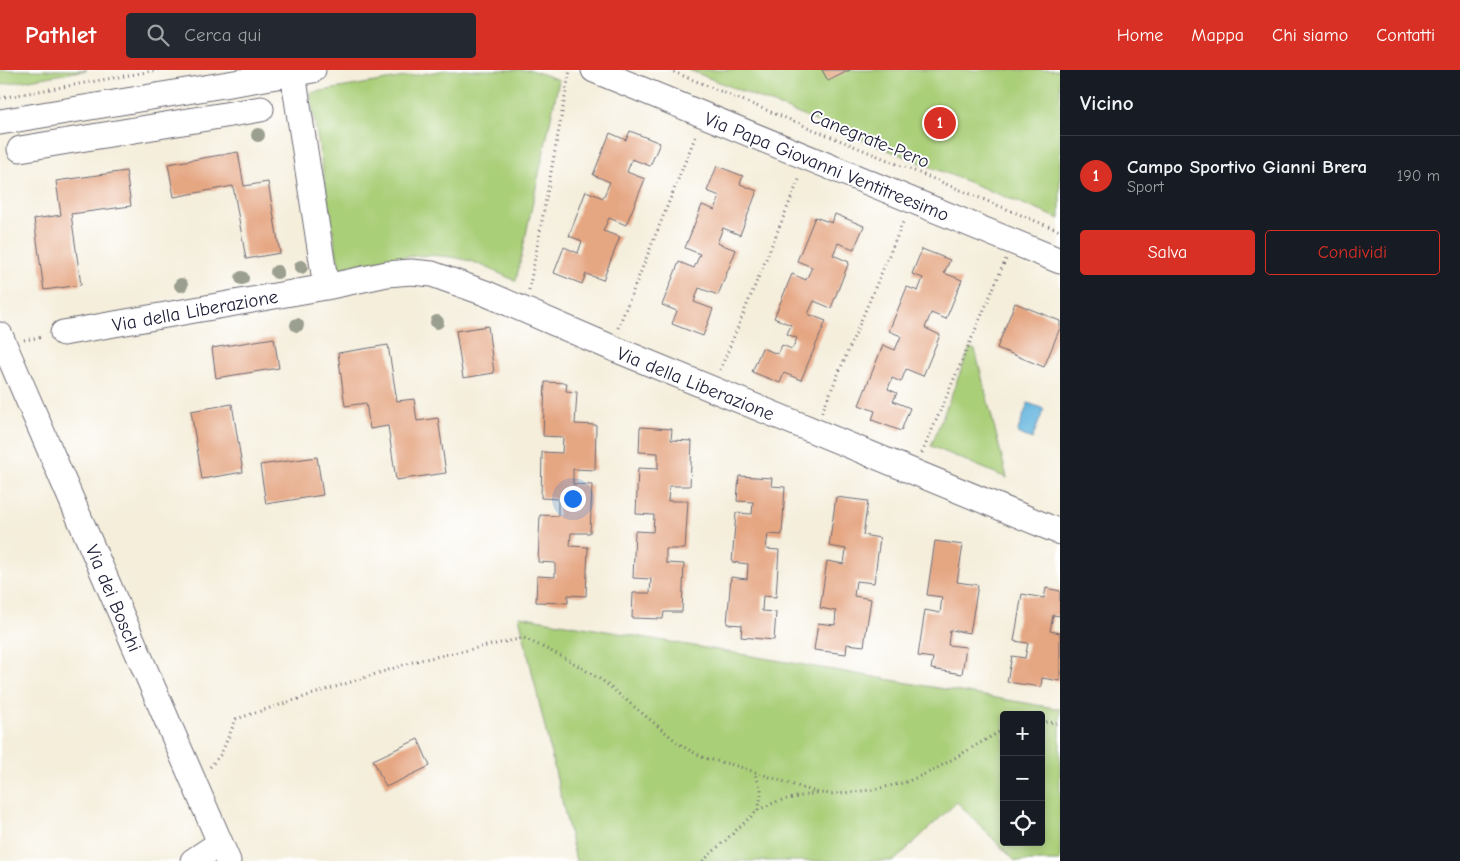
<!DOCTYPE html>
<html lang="it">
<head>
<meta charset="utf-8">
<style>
	body { margin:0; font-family:"Comic Neue",sans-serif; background:#242831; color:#f1f3f6 }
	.controls { position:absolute; right:15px; bottom:15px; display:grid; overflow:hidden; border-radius:5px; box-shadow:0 2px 8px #0003 }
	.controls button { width:45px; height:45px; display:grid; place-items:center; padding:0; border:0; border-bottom:1px solid #363941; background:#171b24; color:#f1f3f6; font:25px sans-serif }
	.you { position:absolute; left:572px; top:428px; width:18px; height:18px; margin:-12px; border:4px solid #fff; border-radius:50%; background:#1a73e8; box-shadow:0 0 0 8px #1a73e833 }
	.badge { display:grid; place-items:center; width:32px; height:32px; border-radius:50%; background:#d93025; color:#fff; font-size:16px; font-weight:700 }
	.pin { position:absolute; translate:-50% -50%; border:2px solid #fff; box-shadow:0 1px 5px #0006 }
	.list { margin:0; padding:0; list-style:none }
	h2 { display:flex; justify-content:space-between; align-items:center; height:65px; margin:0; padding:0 20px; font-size:21px }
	h2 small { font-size:16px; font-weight:400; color:#9ea1a6 }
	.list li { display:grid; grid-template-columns:32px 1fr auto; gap:15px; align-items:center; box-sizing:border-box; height:80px; padding:0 20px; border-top:1px solid #363941 }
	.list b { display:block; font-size:19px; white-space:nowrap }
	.list p { margin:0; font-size:16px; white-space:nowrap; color:#9ea1a6 }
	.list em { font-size:16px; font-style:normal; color:#9ea1a6 }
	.actions { display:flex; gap:10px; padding:15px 20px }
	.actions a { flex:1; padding:11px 0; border:1px solid #d93025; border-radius:5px; text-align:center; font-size:18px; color:#d93025 }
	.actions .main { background:#d93025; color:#fff }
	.icon { flex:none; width:28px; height:28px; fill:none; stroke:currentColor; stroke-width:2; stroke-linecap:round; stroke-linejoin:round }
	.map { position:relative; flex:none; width:1060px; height:791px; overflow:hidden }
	header { display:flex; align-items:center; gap:30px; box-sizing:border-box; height:70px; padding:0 25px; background:#d93025; color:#fff }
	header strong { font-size:24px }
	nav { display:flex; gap:28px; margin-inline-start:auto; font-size:18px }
	.search { width:350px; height:45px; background:#242831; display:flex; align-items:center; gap:12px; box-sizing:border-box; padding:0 18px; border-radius:5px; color:#9ea1a6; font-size:19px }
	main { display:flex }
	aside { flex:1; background:#171b24 }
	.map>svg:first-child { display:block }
	.green { fill:#aacf79; stroke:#66785a; fill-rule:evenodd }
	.water { fill:#62b4dd; stroke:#426b8c }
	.building { fill:#e5a682 }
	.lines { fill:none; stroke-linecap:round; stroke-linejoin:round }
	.minor-casing { stroke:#6c6973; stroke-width:27 }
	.path { stroke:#6c6973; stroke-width:3; stroke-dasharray:1 4; stroke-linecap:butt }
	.minor { stroke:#fff; stroke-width:25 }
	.tree { fill:#9b9f8f }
	.labels { text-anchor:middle; stroke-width:4; stroke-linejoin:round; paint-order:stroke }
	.street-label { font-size:19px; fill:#22223b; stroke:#fff }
</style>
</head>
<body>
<header>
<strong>Pathlet</strong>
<div class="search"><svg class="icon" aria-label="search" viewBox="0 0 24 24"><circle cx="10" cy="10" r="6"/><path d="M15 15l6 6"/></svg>Cerca qui</div>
<nav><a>Home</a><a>Mappa</a><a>Chi siamo</a><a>Contatti</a></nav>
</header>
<main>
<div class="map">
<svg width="1060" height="791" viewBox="0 0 1060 791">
	<rect width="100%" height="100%" fill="#fff"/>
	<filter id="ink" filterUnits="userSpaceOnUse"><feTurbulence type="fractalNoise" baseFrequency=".02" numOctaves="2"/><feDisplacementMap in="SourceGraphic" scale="10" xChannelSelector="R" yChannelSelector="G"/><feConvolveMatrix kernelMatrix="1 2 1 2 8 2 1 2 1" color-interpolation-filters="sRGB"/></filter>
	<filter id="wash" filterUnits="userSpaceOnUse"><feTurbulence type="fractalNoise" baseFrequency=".0096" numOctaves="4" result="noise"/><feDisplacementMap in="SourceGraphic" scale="20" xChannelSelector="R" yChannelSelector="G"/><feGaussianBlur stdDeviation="1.12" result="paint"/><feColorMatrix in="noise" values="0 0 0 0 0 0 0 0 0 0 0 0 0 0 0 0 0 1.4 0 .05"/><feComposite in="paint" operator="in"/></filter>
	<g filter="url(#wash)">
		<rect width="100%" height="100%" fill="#f4eedb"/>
		<path class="green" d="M0,0H87L0,15Z
			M446,0H531L559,10L516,211C502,205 488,197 473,192C429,178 383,190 339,198L310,23Z
			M689,0H1060V149L1013,130Z
			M970,278L975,280L1007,408L931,376Z
			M519,546L1060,639V791H1015L957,732L894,791H576ZM1004,645H1041V772H1004Z"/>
		<path class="water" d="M1028,333L1044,339L1032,369L1017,363Z"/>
		<g id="blocks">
			<path class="building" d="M822,0H850L828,11Z
				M630,61L660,73L650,96L632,89L627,102L645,109L626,155L609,148L603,161L620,167L603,210L586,204L582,214L554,203L564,177L578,183L582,171L569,166L586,121L603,128L610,112L593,105L610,63L626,70Z
				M238,82L244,116L268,112L280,183L246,189L233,116L174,127L168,94Z
				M717,96L743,106L740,114L757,121L740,165L723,158L717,173L736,180L718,225L699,218L694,232L713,239L703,266L672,254L677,241L662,235L679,192L694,198L700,184L685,178L702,135L715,140L720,126L707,121Z
				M126,101L131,136L71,144L81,215L44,220L34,149L61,145L56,111Z
				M835,144L864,156L854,179L838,173L833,185L849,192L831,238L814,231L808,244L826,251L801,310L784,303L780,313L752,302L762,278L778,284L782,275L792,279L797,268L787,264L791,255L774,248L792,204L806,210L812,197L797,191L815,147L832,153Z
				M922,179L950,190L944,203L962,210L946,249L931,243L925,258L940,265L923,306L906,299L901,312L892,308L888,319L897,323L893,331L910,338L901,361L872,350L875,341L859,335L883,275L895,280L901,266L889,261L907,217L918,221L923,208L912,204Z
				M1015,233L1060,251V258L1044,297L997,278Z
				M488,256L494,303L463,308L456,261Z
				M274,268L279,298L216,308L212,278Z
				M388,275L397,331L414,329L417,351L438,348L446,403L396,410L388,356L370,359L366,333L345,336L338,283Z
				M545,312L567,313L566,321L577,322L575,354L596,355L595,400L573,399V414L592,415L590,463H571L570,476L588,477L586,526L568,525V533L536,532L537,506L555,507V493L538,492L540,445L558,446V429L541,428L542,382L562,383L563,367L543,366Z
				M232,334L243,402L202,409L191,341Z
				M640,357L672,359L671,370L692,371L690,416H669L668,431H688L685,479H666V493L684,494L682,542H664L663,549L632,548L633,523H650L651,509L633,508L635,461L653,462L654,445L636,444L638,398L658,399V383L639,382Z
				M317,387L323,425L266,434L260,395Z
				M739,406L772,408L771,416L785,417L782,465L768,464L766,479L779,480L776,527L763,526L762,541L776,542L774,570L741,567L742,555L727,554L731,507L747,509L748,494L732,492L736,443L752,444L753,432L737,431Z
				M836,427L868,431L863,465L880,468L874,513L856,511L854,526L871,529L864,576L847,574L846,584L814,580L818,553L835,555L836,541L820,538L827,491L844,494L846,479L829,476Z
				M935,471L963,475L957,512L978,515L970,563L950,560L948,575L966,577L962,604L931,599L933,588L918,586L925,540L940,543L942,527L927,525Z
				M1046,518L1060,521V546L1053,545L1050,561L1060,563V611L1042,608L1041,617L1007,612L1012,586L1025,588L1028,573L1014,571L1022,524L1044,528Z
				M418,669L430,696L386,717L373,690Z"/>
		</g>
	</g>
	<g filter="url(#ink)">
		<use href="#blocks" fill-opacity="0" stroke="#6c6973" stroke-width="1"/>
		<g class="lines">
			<g class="minor-casing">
				<path id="minor" d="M594,0L1060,191
					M293,3L326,217
					M0,52L313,0
					M20,79L261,39
					M63,263L326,217L387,204L411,202L432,204L485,223L610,277L1060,462
					M0,265L228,791
					M193,791L220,773"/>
			</g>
			<path class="path" d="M669,0L1060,161
				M0,28L158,0
				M529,220L570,0
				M618,258L696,65
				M24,270L43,267
				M720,300L800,107
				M822,342L904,150
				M922,383L1006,189
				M1041,651L1060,654
				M210,697L221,684L236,649L416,591L524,568L567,589L603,611L682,676L704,688L734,695L818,723L834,724L872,720L906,712L934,700L1004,659
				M758,740L778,731L816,723
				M703,791L758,740L761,727V718L754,702"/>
			<use href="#minor" class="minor"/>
		</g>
		<g class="tree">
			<circle cx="258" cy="65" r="7"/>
			<circle cx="301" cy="197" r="7"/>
			<circle cx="277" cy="202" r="7"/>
			<circle cx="242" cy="208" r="7"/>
			<circle cx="181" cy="215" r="7"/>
			<circle cx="437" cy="252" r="7"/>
			<circle cx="297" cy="255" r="7"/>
		</g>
	</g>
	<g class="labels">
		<g class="street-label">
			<text transform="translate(870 68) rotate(22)" y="7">Canegrate-Pero</text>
			<text transform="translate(827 96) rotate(22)" y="7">Via Papa Giovanni Ventitreesimo</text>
			<text transform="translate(195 240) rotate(-10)" y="7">Via della Liberazione</text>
			<text transform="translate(696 313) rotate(22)" y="7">Via della Liberazione</text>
			<text transform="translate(114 528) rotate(67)" y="7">Via dei Boschi</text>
		</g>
	</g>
</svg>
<div class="controls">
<button>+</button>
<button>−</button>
<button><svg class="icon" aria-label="locate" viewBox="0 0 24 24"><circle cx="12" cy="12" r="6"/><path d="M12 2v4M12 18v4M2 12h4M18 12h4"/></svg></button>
</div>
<div class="you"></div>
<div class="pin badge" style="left:940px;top:53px">1</div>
</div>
<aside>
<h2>Vicino<small></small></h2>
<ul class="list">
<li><span class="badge">1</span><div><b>Campo Sportivo Gianni Brera</b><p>Sport</p></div><em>190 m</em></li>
</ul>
<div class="actions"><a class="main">Salva</a><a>Condividi</a></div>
</aside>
</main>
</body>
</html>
